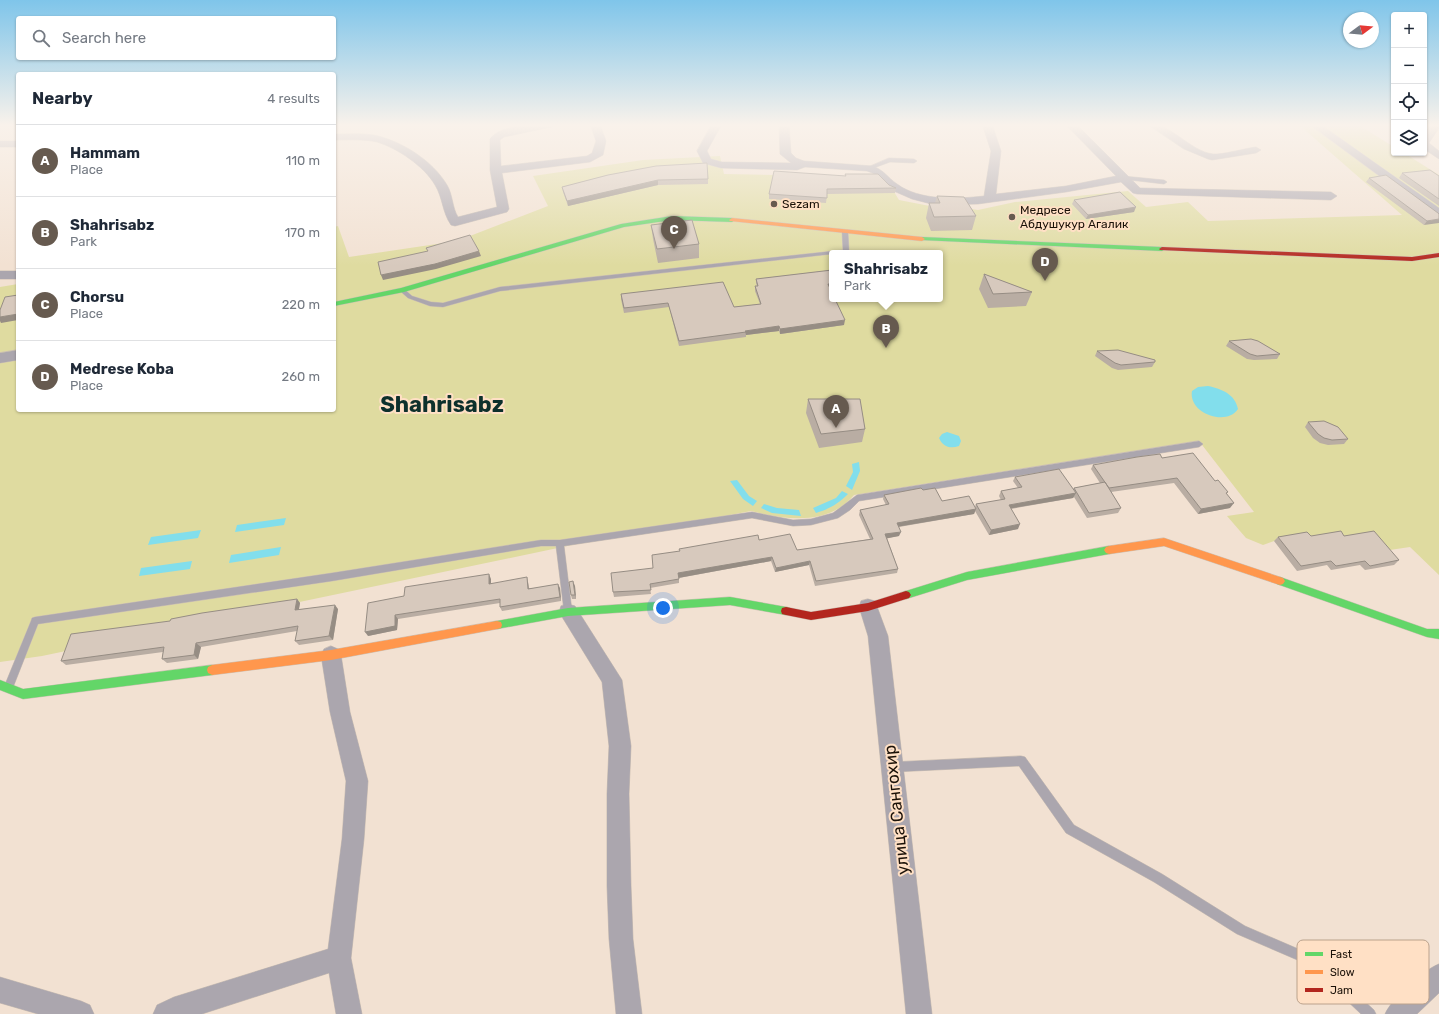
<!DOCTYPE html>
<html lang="en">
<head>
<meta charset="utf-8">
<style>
	body { margin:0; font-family:Rubik,sans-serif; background:#f2f2f3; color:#1f2937 }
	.controls { position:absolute; right:12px; top:12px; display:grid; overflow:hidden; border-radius:4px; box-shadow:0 1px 3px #0004 }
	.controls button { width:36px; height:36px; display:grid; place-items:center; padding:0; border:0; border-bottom:1px solid #e0e1e3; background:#fff; color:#1f2937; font:20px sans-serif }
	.compass { position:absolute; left:1343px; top:12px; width:36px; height:36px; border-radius:50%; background:#fff; box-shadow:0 1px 3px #0004; rotate:74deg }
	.you { position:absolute; left:663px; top:608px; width:14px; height:14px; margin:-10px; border:3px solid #fff; border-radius:50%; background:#1a73e8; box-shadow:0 0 0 6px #1a73e833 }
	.badge { display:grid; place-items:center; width:26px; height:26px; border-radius:50%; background:#665a4f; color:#fff; font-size:13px; font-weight:700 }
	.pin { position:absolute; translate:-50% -33px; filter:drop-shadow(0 1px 2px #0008) }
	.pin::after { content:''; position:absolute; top:21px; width:14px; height:12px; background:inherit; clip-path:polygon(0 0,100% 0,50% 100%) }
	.popup { position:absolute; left:829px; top:250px; width:114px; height:52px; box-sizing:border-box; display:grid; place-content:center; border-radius:4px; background:#fff; filter:drop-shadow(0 1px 3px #0005); font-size:13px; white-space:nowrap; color:#747a83 }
	.popup b { font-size:15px; color:#1f2937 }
	.popup::after { content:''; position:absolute; left:50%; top:100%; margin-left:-8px; border:8px solid transparent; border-top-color:#fff }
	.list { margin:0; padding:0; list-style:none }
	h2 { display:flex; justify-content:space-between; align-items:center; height:52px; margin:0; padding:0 16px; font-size:17px }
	h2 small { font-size:13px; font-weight:400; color:#747a83 }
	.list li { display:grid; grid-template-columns:26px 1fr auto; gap:12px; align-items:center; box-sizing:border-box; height:72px; padding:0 16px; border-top:1px solid #e0e1e3 }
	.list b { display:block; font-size:15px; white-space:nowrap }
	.list p { margin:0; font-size:13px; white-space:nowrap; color:#747a83 }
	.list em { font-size:13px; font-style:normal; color:#747a83 }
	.icon { flex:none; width:22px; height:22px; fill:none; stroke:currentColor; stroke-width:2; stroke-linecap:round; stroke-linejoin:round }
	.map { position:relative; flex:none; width:1439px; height:1014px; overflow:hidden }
	.search { position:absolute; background:#fff; box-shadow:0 1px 3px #0004; left:16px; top:16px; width:320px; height:44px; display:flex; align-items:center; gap:10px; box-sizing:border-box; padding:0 14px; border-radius:4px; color:#747a83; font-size:15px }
	.panel { position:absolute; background:#fff; box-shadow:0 1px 3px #0004; left:16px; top:72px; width:320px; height:340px; border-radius:4px }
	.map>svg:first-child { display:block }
	.green { fill:#dfdba0; fill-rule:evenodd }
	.water { fill:#82deec }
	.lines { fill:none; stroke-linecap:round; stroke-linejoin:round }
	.lane-casing { stroke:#cdc0b4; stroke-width:1 }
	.street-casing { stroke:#cdc0b4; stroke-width:1 }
	.fast-casing { stroke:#cdc0b4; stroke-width:1 }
	.slow-casing { stroke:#cdc0b4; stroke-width:1 }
	.jam-casing { stroke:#cdc0b4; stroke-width:1 }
	.lane { fill:#aba6ae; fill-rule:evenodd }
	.street { fill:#aba6ae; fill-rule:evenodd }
	.fast { fill:#63d668; fill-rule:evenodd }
	.slow { fill:#ff974d; fill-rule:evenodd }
	.jam { fill:#b3261e; fill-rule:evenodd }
	.wall { fill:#b9ada3 }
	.shaded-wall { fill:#968d84 }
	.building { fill:#d7c9bd; stroke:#968d84 }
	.poi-dot { fill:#665a4f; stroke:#ffe0c5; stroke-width:1.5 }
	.labels { text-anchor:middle; stroke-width:4; stroke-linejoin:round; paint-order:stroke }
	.far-poi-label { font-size:12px; fill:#1b1108; stroke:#ffe0c5; text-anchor:start }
	.near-street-label { font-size:17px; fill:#1b1108; stroke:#ffe0c5 }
	.town-label { font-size:22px; font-weight:bold; fill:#0d302c; stroke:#ffe0c5 }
	.key { fill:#ffe0c5; stroke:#bba28c; stroke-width:1 }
	.key-label { font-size:11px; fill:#1b1108 }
</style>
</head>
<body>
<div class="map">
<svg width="1439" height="1014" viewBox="0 0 1439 1014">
	<rect width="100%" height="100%" fill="#f2e1d2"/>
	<path class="green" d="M1298,124H1357L1394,147V153H1404L1439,175V575L1410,547L1383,551L1307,541L1303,536L1274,541L1263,545L1246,538L1227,516L1254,512L1199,441L854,495C829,526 785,520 751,511L572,545L42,656L0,662V287L18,284V410H334V227L338,226L349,257L457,241L548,206L533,176L643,160L720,156L724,174L885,177L899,200L940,208H965L978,210L1015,202L1128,191L1146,207L1188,202L1208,221L1402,215ZM832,253H940V299H832Z"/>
	<path class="water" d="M1208,386C1222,389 1235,394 1238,409C1226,427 1188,413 1192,391L1198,387Z
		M947,432L959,436L961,441L959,446C950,449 943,447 939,438L942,434Z
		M859,462L860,471L852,490L846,486L853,472L852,464Z
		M737,480L749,496L757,501L753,506L743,499L730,481Z
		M842,491L848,494C838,504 829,509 816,513L813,508L836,498Z
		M764,504L777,508L799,510L801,516L772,513L761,508Z
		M286,518L284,525L235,532L237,525Z
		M201,530L198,538L148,545L151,537Z
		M281,547L279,555L229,563L231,555Z
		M192,561L190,569L139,576L141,568Z"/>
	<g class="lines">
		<g class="lane-casing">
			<path id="lane" d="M782,124H809L807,125L783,126L781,125Z
				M889,158L914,159L917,161L914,163L890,162L871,169L866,168Z
				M1123,176L1164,180L1167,182L1164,184L1121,179L1120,178Z
				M845,230L848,232L849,251L846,253H832V254L500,291L443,307L430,306L408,298L399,290L400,289H404L412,296L431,302L443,303L500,287L843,250L842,232Z
				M1199,441L1203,444L1199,447L859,501L850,510L838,518L811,525L793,526L752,518L564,546L572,611L571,614L568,615L565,614L564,611L556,546H541L332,581L38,624L12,690L9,691L6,690L4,687L31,621L32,618L35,617L332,573L541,540H560L752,512L793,520L811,519L833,513L857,495Z
				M1021,756L1025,757L1074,825L1162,874L1245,926L1317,957L1374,1010L1376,1014H1361L1309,965L1237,934L1154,882L1066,833L1019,766L893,772L889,771L888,767L889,763L893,762Z"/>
		</g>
		<g class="street-casing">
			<path id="street" d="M536,124H556L551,127L504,137L500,140L501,166L587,156L592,153L596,141L590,124H600L606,141L603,155L590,162L502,173L509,209L507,212L455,226L451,225C442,212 443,198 435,185C424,166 397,148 377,142C363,139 348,140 334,140V134C347,134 361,133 374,135C402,141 433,161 447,185C453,195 452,207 458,217L497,207L490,170V139C499,126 522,127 536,124Z
				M712,124H722L707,151L711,159L722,162L791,163L780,154L779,124H789L791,153L796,158L804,161L873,166C885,171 887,177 897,184C920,201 957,199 984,196L991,151L982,124H992L1001,151L996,194L1066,186L1116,176L1065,124H1076L1140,188L1331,192L1337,196L1331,200L1137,194L1133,193L1121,182L1066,192L978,204L935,205L912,199L889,189L875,174L867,171L805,167L797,170L721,168L703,163L697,151Z
				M1147,124C1171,122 1189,151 1213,154C1222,155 1246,148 1256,147L1261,150L1256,153L1212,160L1208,159L1184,149Z
				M1309,124H1320L1439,208V218L1435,217Z
				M1434,125L1438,126L1439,128L1429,143L1439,151V159L1424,149V134L1430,126Z
				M0,141H18V147H0Z
				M0,271H18V279H0Z
				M18,350V360L0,363V353Z
				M868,599L875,601L888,636L932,1014H906L868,636L859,607L861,601Z
				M568,604L575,606L622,680L631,746L629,794L631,886L633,939L642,1014H616L609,939L607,886V794L609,746L602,682L559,612L561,606Z
				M331,646L338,649L341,655L350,712L368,781L364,839L351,958L362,1014H336L329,973L202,1014H153L157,1005L174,997L328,949L342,839L346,781L330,712L321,655L324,649Z
				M1439,964V993L1417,1014H1385C1392,998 1423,970 1439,964Z
				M0,977L81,1001L90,1005L94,1014H38L0,1003Z"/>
		</g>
		<g class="fast-casing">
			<path id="fast" d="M672,216L732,218L735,220L732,222L672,220L624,227L404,292L334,306V302L401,288L621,224Z
				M922,237L1162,247L1165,249L1162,251L920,240V238Z
				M1109,546L1112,547L1114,550L1112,553L1109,554L967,580L906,599L903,598L901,595L903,592L906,591L967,572Z
				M1280,577L1427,629H1439V639L1427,637L1277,584L1275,581L1277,578Z
				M730,597L786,607L790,608L791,611L790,614L786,615L730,605L568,616L497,629L493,628L492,625L493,622L497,621L568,608Z
				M212,665L216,667L217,670L216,673L212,675L23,699L0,690V680L23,689Z"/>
		</g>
		<g class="slow-casing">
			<path id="slow" d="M732,218L922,237L925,239L922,241L730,221L729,220Z
				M1164,538L1283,578L1285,581L1283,584L1280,585L1164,546L1109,554L1106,553L1104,550L1106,547L1109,546Z
				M497,621L501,622L502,625L501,628L497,629L331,660L212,675L208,673L207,670L208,667L212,665L331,650Z"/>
		</g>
		<g class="jam-casing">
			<path id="jam" d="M1162,247L1412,257L1439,253V257L1412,261L1160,250L1159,249Z
				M906,591L909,592L911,595L909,598L868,611L811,620L786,615L782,614L781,611L782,608L786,607L811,612L868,603Z"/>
		</g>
		<use href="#lane" class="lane"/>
		<use href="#street" class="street"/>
		<use href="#fast" class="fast"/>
		<use href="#slow" class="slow"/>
		<use href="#jam" class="jam"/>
	</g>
	<path class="wall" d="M1402,173L1439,176V206L1399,178Z
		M845,174L889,185L896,188L895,193L827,194L826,203L769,199V194L845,176Z
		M608,175L708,179V184L658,185L568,206L563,192L562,187Z
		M1369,178L1438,213L1424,225L1366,182Z
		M937,196L976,216L972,230L931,231L926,218L929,203H935Z
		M1074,200L1134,212L1086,219L1072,204Z
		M651,225L699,244V258L658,263L653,239Z
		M832,270V288L830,289L844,325L780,334L779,331L746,335V337L679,346L669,307L624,313L621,299V294L734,307L760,304L755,291V286H757L756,283V279Z
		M984,274L1032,292L1026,306L988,308L979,289Z
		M1229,341L1280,354L1277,359L1254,360L1247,359L1226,346Z
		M1097,351L1155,362L1152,367L1118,370L1112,368L1095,356Z
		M808,399L865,429L862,442L819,448L806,413Z
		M1308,422L1348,439L1344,444L1328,445L1320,443L1313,438L1305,427Z
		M1162,458L1227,494L1230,508L1198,514L1174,483L1111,492L1121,508L1118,513L1087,518L1074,497L1073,498L1011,509L1018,529L989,535L975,511L974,514L899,527V536L887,538L898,569L897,573L815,586L809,565L775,572L771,561L679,578V583L650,588L651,594L614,597L613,592L653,568L759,540L797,550L870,539L859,515L860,510L886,505L883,499L884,495L923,490L942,501L975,507L976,504L1001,500L999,496L1001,491L1018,488L1013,481L1015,477L1073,489L1074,488L1100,483L1091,469L1093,465Z
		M1344,536L1399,560L1394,565L1365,570L1360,565L1331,570L1327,565L1297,571L1274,541L1278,537Z
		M491,579V584L528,582L529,588H560L561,601L502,611L500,607V603L398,619L397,630L368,636L404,596Z
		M575,586L576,599H572L571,595Z
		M297,599L300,603L299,609H338L333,640L299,645L295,641L297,631L201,647L198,659L167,663L162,659L163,652L66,665L61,661Z"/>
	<path class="shaded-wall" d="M658,180V185L568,206L567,201Z
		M1136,207L1134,212L1086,219L1088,215Z
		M1439,219V223L1424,225L1427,221Z
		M479,251L481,256L436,269L383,280L381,275Z
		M18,314V320L1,323L0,321V317Z
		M845,320L844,325L780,334V329Z
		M779,326V331L746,335L745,331Z
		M1076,493L1073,498L1007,509L1009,505Z
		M1234,503L1230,508L1198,514L1201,509Z
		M976,509L974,514L896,527L897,523Z
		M1020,524L1018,529L989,535L991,530Z
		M901,532L899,536L884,539L885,534Z
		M772,557L771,561L678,578V573Z
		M810,561L809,565L775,572L776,568Z
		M489,574L491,579V588L489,584Z
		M527,577L528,582L529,593L528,589Z
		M573,581L575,586L576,599L575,595Z
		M558,584L560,588L561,601L560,597Z
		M297,599L300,603L298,614L295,610Z
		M335,605L338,609L333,640L329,636Z
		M395,615L398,619L397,630L368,636L365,632Z
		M196,643L201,647L198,659L194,655Z"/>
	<path class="building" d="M707,163L708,179L658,180L567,201L562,187L608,175L656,166Z
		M1430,170L1439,176V199L1402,173Z
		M774,171L846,176L845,174H878L889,185L896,188L827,189V198L769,194Z
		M1386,175L1438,213L1439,214V219L1427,221L1369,178Z
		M1120,192L1136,207L1088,215L1074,200Z
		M937,196L964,197L976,216L934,217L929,203H940Z
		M692,220L699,244L657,249L651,225Z
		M470,235L479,251L435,264L381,275L378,262L428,251L426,248Z
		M832,270V284H828L832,293V299H835L845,320L780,329L779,326L745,331L746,332L679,341L668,303L624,308L621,294L723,282L734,307L761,304L755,286H758L756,279Z
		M984,274L1032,292L993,294Z
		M18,295V314L0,317V310L5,297Z
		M1251,339L1258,341L1280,354L1257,356L1250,354L1229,341Z
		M1118,350L1155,360V362L1121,365L1115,363L1097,351Z
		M808,399H860L865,429L821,434Z
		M1324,421L1338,427L1348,439L1332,440L1324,438L1318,434L1308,422Z
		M1193,453L1215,481L1218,480L1228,492L1226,493L1234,503L1201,509L1177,478L1109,488L1093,465L1137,457L1160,454L1162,458Z
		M1059,469L1076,493L1009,505L1020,524L991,530L976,504L1005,499L1001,491L1022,487L1015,477Z
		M1105,482L1121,508L1089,513L1074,488Z
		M921,488L923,490L935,488L942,501L969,496L976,509L897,523L901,532L885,534L898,569L816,581L810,561L776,568L772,557L678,573L679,579L650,584L651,590L613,592L611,573L653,568L652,555L680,551L679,549L758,535L759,540L790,534L797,550L873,539L860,510L889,504L884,495Z
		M1341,531L1344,536L1374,531L1399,560L1370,566L1365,561L1336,566L1331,561L1301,566L1278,537L1307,532L1311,536Z
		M489,574V584L527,577L528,589L558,584L560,597L500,607V599L395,615V626L365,632L368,603L404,596L405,587Z
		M573,581L575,595H571L569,582Z
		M297,599L295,610L335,605L329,636L295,641L298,626L196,643L194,655L162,659L164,647L61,661L71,634L170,621L171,619L202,613Z"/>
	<linearGradient id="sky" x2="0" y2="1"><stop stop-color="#7fc5ea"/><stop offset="0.47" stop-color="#f9f2eb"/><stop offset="1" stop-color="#f9f2eb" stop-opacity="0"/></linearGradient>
	<rect width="1439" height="266" fill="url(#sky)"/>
	<g class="poi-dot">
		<circle cx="774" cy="204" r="4"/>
		<circle cx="1012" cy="217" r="4"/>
	</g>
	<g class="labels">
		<g class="far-poi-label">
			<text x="782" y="208">Sezam</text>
			<text x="1020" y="214">Медресе<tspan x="1020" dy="14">Абдушукур Агалик</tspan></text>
		</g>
		<g class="near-street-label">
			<text transform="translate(896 810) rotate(-96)" y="6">улица Сангохир</text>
		</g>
		<g class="town-label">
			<text x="442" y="412">Shahrisabz</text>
		</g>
	</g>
	<rect x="1297" y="940" width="132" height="64" rx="6" class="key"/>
	<rect x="1305" y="952" width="18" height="4" fill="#63d668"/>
	<rect x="1305" y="970" width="18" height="4" fill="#ff974d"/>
	<rect x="1305" y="988" width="18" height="4" fill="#b3261e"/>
	<g class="key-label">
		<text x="1330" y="958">Fast</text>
		<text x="1330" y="976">Slow</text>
		<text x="1330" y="994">Jam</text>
	</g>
</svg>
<div class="controls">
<button>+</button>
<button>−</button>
<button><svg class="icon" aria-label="locate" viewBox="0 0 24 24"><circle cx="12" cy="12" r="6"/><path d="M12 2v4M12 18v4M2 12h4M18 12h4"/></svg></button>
<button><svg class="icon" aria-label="layers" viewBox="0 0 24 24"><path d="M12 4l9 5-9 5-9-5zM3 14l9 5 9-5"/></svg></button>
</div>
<svg class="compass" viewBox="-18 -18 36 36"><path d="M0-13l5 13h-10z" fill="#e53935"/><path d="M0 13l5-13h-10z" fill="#747a83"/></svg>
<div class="you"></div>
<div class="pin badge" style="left:836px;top:428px">A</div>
<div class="pin badge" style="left:886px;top:348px">B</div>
<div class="popup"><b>Shahrisabz</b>Park</div>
<div class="pin badge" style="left:674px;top:249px">C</div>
<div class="pin badge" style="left:1045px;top:281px">D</div>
<div class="search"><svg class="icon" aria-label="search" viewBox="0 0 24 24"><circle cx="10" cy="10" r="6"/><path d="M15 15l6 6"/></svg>Search here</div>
<section class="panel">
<h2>Nearby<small>4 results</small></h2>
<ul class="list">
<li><span class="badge">A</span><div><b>Hammam</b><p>Place</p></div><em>110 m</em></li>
<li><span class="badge">B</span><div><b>Shahrisabz</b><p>Park</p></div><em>170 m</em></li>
<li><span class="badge">C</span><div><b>Chorsu</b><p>Place</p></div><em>220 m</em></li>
<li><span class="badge">D</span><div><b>Medrese Koba</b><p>Place</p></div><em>260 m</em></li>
</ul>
</section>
</div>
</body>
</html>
